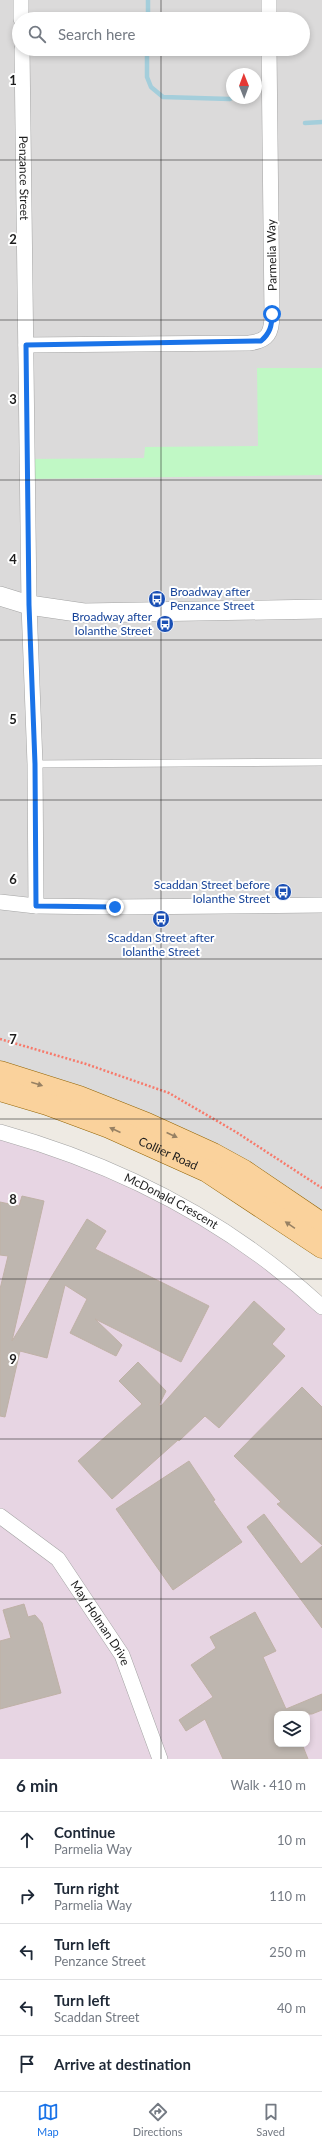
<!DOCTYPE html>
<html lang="en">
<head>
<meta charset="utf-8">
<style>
	body { margin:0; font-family:Lato,sans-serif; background:#f2f2f3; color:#1f2937 }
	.controls { position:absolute; right:12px; bottom:12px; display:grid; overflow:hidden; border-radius:8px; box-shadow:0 2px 6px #0003 }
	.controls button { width:36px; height:36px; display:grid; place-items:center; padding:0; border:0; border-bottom:1px solid #e0e1e3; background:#fff; color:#1f2937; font:20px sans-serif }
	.compass { position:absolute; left:226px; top:68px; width:36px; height:36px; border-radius:50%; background:#fff; box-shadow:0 2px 6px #0003; rotate:359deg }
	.stop { position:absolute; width:12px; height:12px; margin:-9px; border:3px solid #1a73e8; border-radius:50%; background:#fff }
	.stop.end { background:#1a73e8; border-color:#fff; box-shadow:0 1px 4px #0008 }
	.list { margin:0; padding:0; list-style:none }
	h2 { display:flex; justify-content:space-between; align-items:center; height:52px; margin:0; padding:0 16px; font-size:17px }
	h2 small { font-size:13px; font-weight:400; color:#747a83 }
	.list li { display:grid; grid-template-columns:26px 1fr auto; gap:12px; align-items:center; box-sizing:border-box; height:56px; padding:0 16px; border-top:1px solid #e0e1e3 }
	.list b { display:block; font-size:15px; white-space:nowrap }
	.list p { margin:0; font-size:13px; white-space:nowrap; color:#747a83 }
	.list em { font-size:13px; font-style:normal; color:#747a83 }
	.icon { flex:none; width:22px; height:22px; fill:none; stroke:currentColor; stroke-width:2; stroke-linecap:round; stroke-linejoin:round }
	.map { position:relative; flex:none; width:322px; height:1759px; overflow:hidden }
	.search { position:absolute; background:#fff; box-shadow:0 2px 6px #0003; left:12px; right:12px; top:12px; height:44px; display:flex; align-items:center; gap:10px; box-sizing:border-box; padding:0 14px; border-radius:22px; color:#747a83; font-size:15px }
	.sheet { height:332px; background:#fff }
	nav { display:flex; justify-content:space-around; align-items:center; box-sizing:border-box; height:56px; border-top:1px solid #e0e1e3; background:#fff; font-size:11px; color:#747a83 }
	nav a { display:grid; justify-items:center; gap:2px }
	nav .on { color:#1a73e8 }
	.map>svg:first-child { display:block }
	.residential { fill:#dbdada; fill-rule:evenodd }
	.industrial { fill:#e7d5e3; fill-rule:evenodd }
	.park { fill:#c0f8c5 }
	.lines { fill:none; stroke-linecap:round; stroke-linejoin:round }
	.stream { stroke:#a4cedb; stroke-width:4.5 }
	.building { fill:#beb6af; stroke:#bfb1a6 }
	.service-casing { stroke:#a4a4a4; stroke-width:8 }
	.minor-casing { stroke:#a4a4a4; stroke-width:16 }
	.tertiary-casing { stroke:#a4a4a4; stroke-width:20 }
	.primary-casing { stroke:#936403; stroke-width:23 }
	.path { stroke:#f77a6b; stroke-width:2.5; stroke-dasharray:2 2; stroke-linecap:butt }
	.service { stroke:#fff; stroke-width:7 }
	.minor { stroke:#fff; stroke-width:15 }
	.tertiary { stroke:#fff; stroke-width:19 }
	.primary { stroke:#fad29c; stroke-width:22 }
	.oneway { fill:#978163 }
	.route { stroke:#1a73e8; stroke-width:5 }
	.grid { fill:none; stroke:#1d1d1d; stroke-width:1; stroke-opacity:0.55 }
	.labels { text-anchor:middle; stroke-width:4; stroke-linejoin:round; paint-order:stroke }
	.street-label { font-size:12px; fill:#1d1d1d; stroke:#fff }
	.transit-label { font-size:12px; fill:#164399; stroke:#fff; text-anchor:end }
	.grid-label { font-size:13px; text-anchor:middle; font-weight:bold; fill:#1d1d1d; stroke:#fff; stroke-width:4; stroke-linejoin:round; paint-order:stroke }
</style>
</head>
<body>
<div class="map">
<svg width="322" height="1759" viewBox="0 0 322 1759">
	<rect width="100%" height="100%" fill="#eeeae3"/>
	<path class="residential" d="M0,0H322V1224L0,1072ZM19,19H303V49H19ZM232,74H256V98H232Z"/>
	<path class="industrial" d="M0,1132L142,1182L322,1308V1759H0ZM277,1714H307V1744H277Z"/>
	<path class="park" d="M257,368H322V475L27,479V459L144,458L145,447L258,446Z"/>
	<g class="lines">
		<path class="stream" d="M148,19V0
			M147,49V77L151,87L163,97L230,99
			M305,123L322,122"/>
	</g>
	<path class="building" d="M22,1196L44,1201L12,1341L87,1219L106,1231L95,1249L209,1306L181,1362L95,1319L122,1345L116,1356L70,1333L87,1299L65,1285L47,1358L20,1351L5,1417L0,1416V1289L8,1256L0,1255V1202L19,1206Z
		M254,1301L285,1329L272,1344L285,1356L219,1428L205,1416L179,1441L178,1440L112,1499L78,1461L142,1404L119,1381L138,1362L166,1391L159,1405L161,1406Z
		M302,1387L322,1407V1545L277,1504L281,1502L234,1456Z
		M189,1461L215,1500L213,1501L242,1542L173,1590L116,1509Z
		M264,1514L301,1564L322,1546V1628L247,1527Z
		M24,1604L28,1617L35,1615L42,1623L61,1693L0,1709V1641L11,1638L3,1610Z
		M255,1612L276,1651L263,1657L286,1709L322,1694V1710L312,1714H277V1744H302L308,1759H223L205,1719L186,1731L179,1720L213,1697L191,1665L216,1648L210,1637Z"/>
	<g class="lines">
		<g class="service-casing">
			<path id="service" d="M35,764L322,762"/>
		</g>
		<g class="minor-casing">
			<g id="minor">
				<path d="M21,0V19"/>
				<path d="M269,0V19"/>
				<path id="s1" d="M22,49L29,605L35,764L36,906"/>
				<path d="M26,345L249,343C268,341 272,333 272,314L269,49"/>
				<path d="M0,902L36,906L115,907L322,905"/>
				<path id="s2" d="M0,1132C122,1166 229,1221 322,1307"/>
				<path id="s3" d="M0,1516L58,1559L122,1655L160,1759"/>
			</g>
		</g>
		<g class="tertiary-casing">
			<path id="tertiary" d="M0,596L29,605L84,613L322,609"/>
		</g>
		<g class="primary-casing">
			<g id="primary">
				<path d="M0,1072L79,1097L147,1124L213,1154L244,1171L322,1224"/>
				<path id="s4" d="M0,1090L47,1104L109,1127L207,1171L322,1247"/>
			</g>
		</g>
		<path class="path" d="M0,1039L86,1064L169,1093L236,1132L322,1188"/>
		<use href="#service" class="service"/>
		<use href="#minor" class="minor"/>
		<use href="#tertiary" class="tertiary"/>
		<use href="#primary" class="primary"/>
	</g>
	<defs><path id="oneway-solid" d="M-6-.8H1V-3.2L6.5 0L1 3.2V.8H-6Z"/></defs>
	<g class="oneway">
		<use href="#oneway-solid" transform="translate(37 1084) rotate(17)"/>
		<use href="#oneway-solid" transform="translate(115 1130) rotate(-156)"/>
		<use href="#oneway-solid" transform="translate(172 1135) rotate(25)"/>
		<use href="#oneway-solid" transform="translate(290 1225) rotate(-146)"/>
	</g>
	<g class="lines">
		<path class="route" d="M115,907L36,906L35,764L29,605L26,345L261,341C270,333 272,326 272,314"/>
	</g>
	<path class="grid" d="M161,0V19M161,49V1759M0,160H322M0,320H322M0,480H322M0,640H322M0,800H322M0,959H322M0,1119H322M0,1279H322M0,1439H322M0,1599H322"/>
	<defs>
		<g id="bus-disc" transform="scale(0.9)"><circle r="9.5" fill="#1a4fb4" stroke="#fff"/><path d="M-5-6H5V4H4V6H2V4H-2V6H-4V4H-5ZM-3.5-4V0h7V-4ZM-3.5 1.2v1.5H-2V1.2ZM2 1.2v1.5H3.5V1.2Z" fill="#fff"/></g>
	</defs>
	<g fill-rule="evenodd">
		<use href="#bus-disc" x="157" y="599"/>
		<use href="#bus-disc" x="165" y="624"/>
		<use href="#bus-disc" x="283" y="892"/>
		<use href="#bus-disc" x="161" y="919"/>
	</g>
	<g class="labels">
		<g class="street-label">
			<text dy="4" stroke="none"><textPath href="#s1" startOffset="129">Penzance Street</textPath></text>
			<text transform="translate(272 255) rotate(-91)" y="4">Parmelia Way</text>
			<text dy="4" stroke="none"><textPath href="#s4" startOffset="180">Collier Road</textPath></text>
			<text dy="4" stroke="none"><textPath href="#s2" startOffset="185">McDonald Crescent</textPath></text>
			<text dy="4" stroke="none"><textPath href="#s3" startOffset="149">May Holman Drive</textPath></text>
		</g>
		<g class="transit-label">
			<text x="170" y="596" text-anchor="start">Broadway after<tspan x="170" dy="14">Penzance Street</tspan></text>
			<text x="152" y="621">Broadway after<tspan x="152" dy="14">Iolanthe Street</tspan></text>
			<text x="270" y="889">Scaddan Street before<tspan x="270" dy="14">Iolanthe Street</tspan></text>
			<text x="161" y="942" text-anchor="middle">Scaddan Street after<tspan x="161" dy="14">Iolanthe Street</tspan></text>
		</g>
	</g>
	<g class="grid-label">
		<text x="13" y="85">1</text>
		<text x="13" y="244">2</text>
		<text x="13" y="404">3</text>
		<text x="13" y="564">4</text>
		<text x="13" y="724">5</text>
		<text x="13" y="884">6</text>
		<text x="13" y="1044">7</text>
		<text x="13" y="1204">8</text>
		<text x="13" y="1364">9</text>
	</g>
</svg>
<div class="controls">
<button><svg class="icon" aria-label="layers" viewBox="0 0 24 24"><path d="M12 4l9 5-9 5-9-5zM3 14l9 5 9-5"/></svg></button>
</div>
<svg class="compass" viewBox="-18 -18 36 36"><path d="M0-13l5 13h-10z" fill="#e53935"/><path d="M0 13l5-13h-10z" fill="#747a83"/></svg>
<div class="stop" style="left:272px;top:314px"></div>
<div class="stop end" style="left:115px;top:907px"></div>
<div class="search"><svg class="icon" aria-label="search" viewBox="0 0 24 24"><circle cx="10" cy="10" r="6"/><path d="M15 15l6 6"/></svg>Search here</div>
</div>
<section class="sheet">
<h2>6 min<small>Walk · 410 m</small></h2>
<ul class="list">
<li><svg class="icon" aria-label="ahead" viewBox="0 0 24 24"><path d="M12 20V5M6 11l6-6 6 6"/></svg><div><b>Continue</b><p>Parmelia Way</p></div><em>10 m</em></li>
<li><svg class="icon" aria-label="right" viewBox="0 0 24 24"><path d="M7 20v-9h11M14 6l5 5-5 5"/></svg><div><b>Turn right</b><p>Parmelia Way</p></div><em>110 m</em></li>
<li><svg class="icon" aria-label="left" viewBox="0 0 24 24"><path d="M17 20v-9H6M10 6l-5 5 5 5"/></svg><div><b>Turn left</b><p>Penzance Street</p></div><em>250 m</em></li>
<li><svg class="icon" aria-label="left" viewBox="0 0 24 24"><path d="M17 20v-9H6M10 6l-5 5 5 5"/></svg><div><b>Turn left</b><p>Scaddan Street</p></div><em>40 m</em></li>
<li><svg class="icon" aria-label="arrive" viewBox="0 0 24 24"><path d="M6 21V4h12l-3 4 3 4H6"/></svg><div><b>Arrive at destination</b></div></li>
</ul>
</section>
<nav>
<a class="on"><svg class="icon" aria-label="map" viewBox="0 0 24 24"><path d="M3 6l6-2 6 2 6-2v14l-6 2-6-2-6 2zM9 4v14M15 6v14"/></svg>Map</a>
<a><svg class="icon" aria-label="directions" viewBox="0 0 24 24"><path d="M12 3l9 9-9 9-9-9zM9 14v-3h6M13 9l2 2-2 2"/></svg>Directions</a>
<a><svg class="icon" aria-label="saved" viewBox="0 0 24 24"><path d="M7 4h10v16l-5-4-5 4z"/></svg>Saved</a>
</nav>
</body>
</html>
